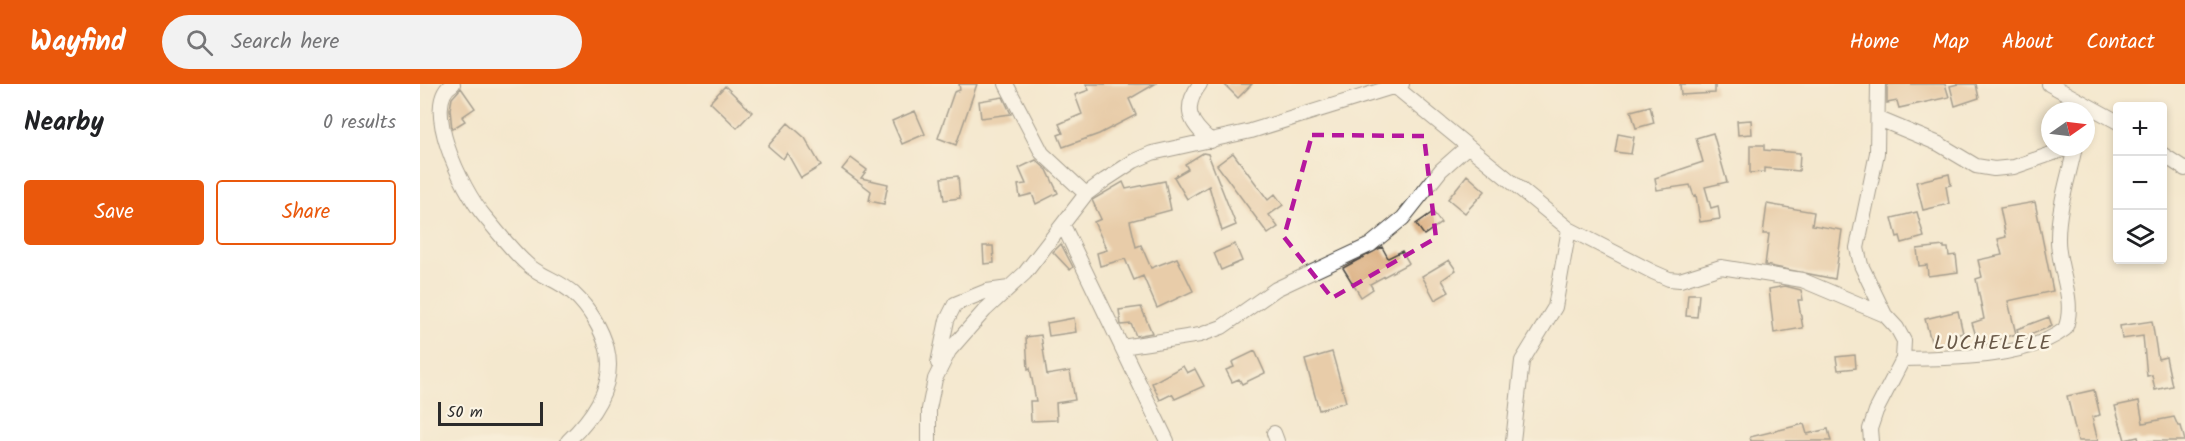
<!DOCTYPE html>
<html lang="en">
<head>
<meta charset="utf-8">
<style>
	body { margin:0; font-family:Kalam,sans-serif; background:#f2f2f2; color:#202124 }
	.controls { position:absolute; right:18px; top:18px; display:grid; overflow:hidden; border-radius:6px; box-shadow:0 3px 9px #0003 }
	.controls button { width:54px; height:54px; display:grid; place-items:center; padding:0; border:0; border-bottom:2px solid #e0e0e0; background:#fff; color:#202124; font:30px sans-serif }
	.compass { position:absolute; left:1621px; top:18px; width:54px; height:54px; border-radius:50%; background:#fff; box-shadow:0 3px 9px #0003; rotate:76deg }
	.scale { position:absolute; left:18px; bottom:15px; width:105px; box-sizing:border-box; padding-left:6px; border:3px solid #2b2b2b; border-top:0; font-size:16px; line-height:21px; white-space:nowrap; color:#2b2b2b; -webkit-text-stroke:4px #fcf5e5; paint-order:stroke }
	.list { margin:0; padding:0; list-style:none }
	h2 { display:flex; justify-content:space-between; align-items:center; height:78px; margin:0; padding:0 24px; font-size:26px }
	h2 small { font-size:20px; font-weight:400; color:#757577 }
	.actions { display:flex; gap:12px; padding:18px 24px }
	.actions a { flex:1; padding:14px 0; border:2px solid #ea580c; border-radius:6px; text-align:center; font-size:21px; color:#ea580c }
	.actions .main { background:#ea580c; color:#fff }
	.icon { flex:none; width:33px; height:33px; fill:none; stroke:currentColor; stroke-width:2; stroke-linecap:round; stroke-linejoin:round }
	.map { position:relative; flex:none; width:1765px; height:357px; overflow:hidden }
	header { display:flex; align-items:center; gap:36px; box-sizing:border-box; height:84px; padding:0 30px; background:#ea580c; color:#fff }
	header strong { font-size:28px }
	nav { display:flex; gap:33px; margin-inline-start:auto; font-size:21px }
	.search { width:420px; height:54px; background:#f2f2f2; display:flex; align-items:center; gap:15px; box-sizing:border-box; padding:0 21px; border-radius:33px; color:#757577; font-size:22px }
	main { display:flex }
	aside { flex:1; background:#fff }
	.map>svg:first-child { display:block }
	.building { fill:#d9ab7c }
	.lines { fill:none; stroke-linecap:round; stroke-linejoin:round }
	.street-casing { stroke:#494743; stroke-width:16 }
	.street { stroke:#fff; stroke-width:14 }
	.marked { fill:none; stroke:#b5179e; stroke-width:4.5; stroke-dasharray:12 8; stroke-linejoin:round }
	.labels { text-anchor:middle; stroke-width:5; stroke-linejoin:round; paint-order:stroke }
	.neighbourhood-label { font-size:20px; letter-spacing:1.5px; fill:#685847; stroke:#fcf5e5 }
</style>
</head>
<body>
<header>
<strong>Wayfind</strong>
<div class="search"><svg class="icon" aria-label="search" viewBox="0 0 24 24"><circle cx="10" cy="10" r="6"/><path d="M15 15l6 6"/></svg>Search here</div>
<nav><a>Home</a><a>Map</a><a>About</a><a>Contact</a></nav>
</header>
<main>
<aside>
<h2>Nearby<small>0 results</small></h2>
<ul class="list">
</ul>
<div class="actions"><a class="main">Save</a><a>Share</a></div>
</aside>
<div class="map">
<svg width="1765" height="357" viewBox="0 0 1765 357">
	<rect width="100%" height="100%" fill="#fcf5e5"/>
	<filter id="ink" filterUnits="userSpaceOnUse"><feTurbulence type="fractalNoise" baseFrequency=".0167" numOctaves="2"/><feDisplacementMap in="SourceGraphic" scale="12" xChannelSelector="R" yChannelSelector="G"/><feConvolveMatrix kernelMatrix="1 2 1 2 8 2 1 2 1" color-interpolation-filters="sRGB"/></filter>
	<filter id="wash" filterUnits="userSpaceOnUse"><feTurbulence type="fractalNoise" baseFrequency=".008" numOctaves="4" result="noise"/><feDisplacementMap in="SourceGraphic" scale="24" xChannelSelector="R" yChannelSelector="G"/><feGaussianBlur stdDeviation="1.35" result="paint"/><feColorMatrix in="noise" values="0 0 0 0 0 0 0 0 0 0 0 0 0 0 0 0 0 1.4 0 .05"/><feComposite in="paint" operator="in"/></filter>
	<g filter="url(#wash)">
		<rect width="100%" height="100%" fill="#f4e8ce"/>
		<g id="blocks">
			<path class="building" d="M539,0H557L536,61L518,54L534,8L540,6Z
				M666,0H735L709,15L716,31L679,50L643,63L638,51L643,49L639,40L662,30L655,11L669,6Z
				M804,0H832L818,14Z
				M1260,0H1295V9L1261,11Z
				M1467,0H1525L1529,13L1479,24L1477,17L1467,19Z
				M1538,0H1556L1559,14L1535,22L1530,2Z
				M305,2L332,28L317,44L290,18Z
				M41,4L55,24L42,33L45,37L32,45L30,25L32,14Z
				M583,13L591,30L561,34L559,17Z
				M1230,22L1234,39L1216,44L1211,27Z
				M495,27L505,50L482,60L472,37Z
				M1331,36L1332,50L1318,51L1317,37Z
				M368,39L385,54L401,82L381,94L367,69L363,75L348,62Z
				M1293,49L1307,98L1285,103L1291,124L1298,122L1300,135L1280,138L1276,111L1274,112L1270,101L1237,106L1235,94L1283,78L1276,54Z
				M1198,50L1214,53L1211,70L1195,68Z
				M1330,61H1344V66L1380,69L1379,87L1344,84V88L1330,89Z
				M783,69L788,70L816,141L802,147L789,102L767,115L754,93L768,85L765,80Z
				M813,69L848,116L855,110L863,121L849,131L858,143L848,150L797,81Z
				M431,74L447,86L441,94L468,100L464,120L449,117L451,107L422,85Z
				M616,76L627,86L638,109L616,120L612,110L600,113L598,101L606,100L599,84Z
				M1529,90L1531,101L1526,102L1529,120L1503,126L1496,98Z
				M1047,91L1065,107L1045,129L1028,115Z
				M538,92L540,114L524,116L521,94Z
				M745,97L751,126L710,137L716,163L721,161L731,184L757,174L773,207L737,224L723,192L714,196L705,175L680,182L677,169L687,166L674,138L681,135L672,116L703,98L706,105Z
				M1615,118L1633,207L1588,217L1596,250L1559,262L1552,239L1564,235L1556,195L1562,193L1558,176L1582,171L1578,155L1586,153L1580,124Z
				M1347,120L1394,128L1392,141L1422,146L1415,195L1345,181L1349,150H1343Z
				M1013,128L1021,139L1004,151L996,140Z
				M1497,128L1504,153L1482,159L1480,152L1477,153L1472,134Z
				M641,160L653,183L650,186L633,168Z
				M815,160L822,177L801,186L794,169Z
				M563,162H573L574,179L564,180Z
				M1524,162V164H1528L1529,172L1536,171L1538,188L1508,192L1507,181L1499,182L1497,165Z
				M962,163L968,174L982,167L989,179L950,200L953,205L941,213L923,184Z
				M1029,176L1036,186L1022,196L1029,208L1015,216L1002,192Z
				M1365,202L1381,206L1383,216H1378L1383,244L1354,249L1349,205Z
				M1268,210H1279L1277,233L1266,232Z
				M721,223L732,249L716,252L711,240L701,241L699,226Z
				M1538,227L1543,249L1528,253L1530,260L1516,263L1514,256L1511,257L1505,235Z
				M1629,233L1632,242L1600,255L1597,245Z
				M654,234L656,248L629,252L627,239Z
				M1732,237L1738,275L1746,273L1752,302L1735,306L1732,291L1727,292L1723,252L1702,255L1700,242Z
				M621,251L627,291L650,287L655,316L636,319L637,336L611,337L610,317H616L610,284L608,285L606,253Z
				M835,267L845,289L822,300L819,295L812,298L806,286L814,283L812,278Z
				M912,268L926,318L899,326L885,276Z
				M1435,271L1436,284L1418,286L1416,273Z
				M763,282L767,289L775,285L784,302L755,315L752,310L740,316L732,299Z
				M1674,306L1680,331L1672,333L1678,357H1658L1647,312Z
				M1719,317L1723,339L1754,333L1758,342H1761L1765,357H1719L1718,353L1705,356L1695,322Z
				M1384,340L1387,350L1408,345L1411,357H1331L1330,353Z"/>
		</g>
	</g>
	<g filter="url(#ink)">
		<use href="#blocks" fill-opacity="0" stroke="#494743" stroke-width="1.5"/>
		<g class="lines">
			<g class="street-casing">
				<path id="street" d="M33,0C0,18 41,105 65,133C79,149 92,167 108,181C122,193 141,197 154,210C169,224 182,245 187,265C196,301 173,333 148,357
					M586,0L622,69L666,110
					M780,0C762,24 769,39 791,57
					M972,0L1149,145L1233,188L1249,195L1260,196L1301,183L1382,196L1465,231L1477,244L1484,257L1483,275L1456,327L1450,345L1451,357
					M1458,0L1457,69L1437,164L1441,181L1465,231
					M1629,0L1698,38
					M1459,35L1519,60L1556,82L1574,85L1594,83L1651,63
					M1742,70L1765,85
					M643,141L747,357
					M702,263L780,251L802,243L856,205L950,161L983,134L1021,86L1047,63
					M1483,275C1531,274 1606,275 1645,245C1657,216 1637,184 1638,154C1638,124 1649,92 1655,63
					M518,279L527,236L535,220L567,207L589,204
					M854,349L857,357
					M509,357V325L515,295L529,267L565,226L605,189L666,110L685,96L714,77L732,69L831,47L982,0
					M1093,357L1102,277L1135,223L1149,145"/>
			</g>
			<use href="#street" class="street"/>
		</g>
	</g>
	<path d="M0 0H1765V357H0ZM892,51L1004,52L1016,154L912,214L864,153Z" fill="#f4e8ce" fill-opacity=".55" fill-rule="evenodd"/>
	<path class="marked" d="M892,51L1004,52L1016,154L912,214L864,153Z"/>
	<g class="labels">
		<g class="neighbourhood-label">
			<text x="1573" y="265">LUCHELELE</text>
		</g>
	</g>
</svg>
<div class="controls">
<button>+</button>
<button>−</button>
<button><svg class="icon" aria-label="layers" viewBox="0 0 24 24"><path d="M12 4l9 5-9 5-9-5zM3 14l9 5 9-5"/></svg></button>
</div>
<svg class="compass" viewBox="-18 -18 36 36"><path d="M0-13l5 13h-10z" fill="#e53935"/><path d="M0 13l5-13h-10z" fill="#757577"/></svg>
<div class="scale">50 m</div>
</div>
</main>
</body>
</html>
